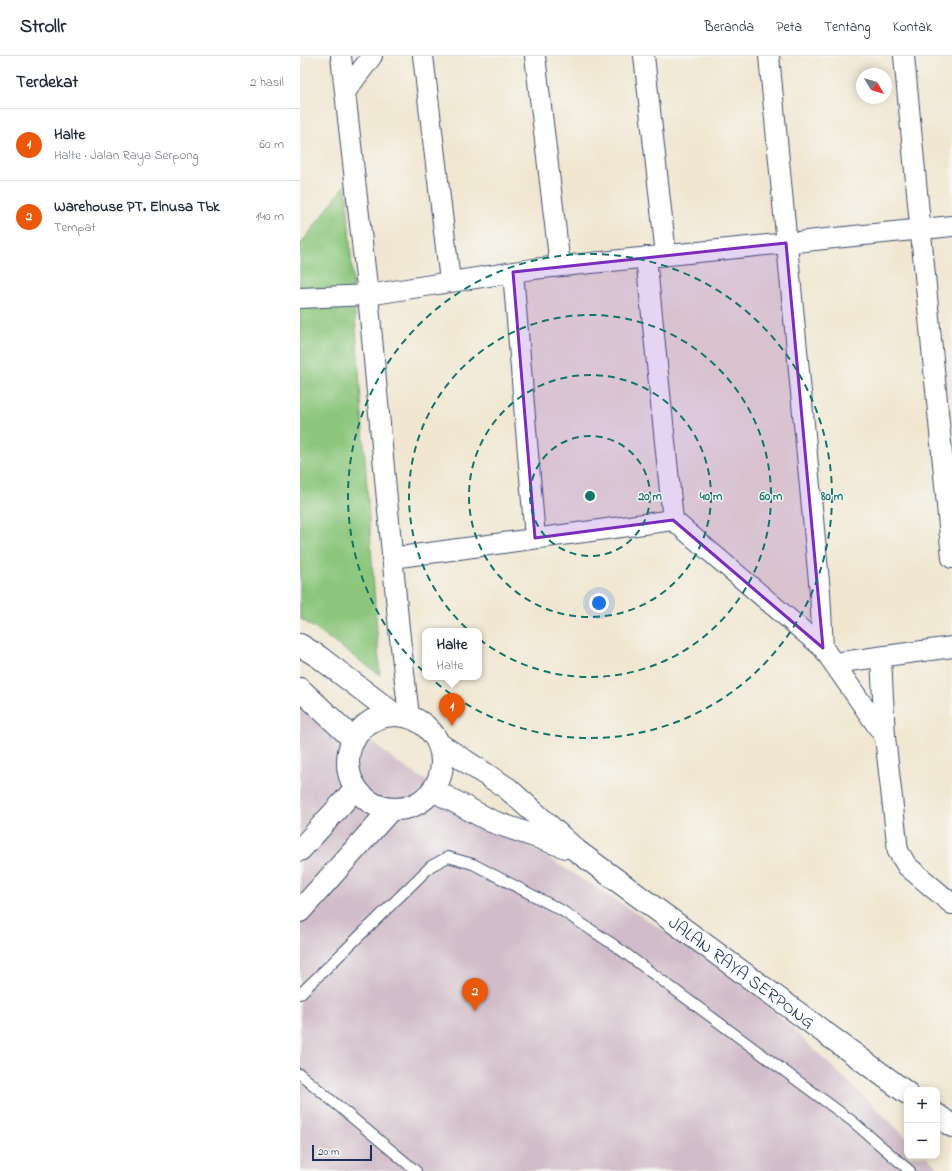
<!DOCTYPE html>
<html lang="id">
<head>
<meta charset="utf-8">
<style>
	body { margin:0; font-family:"Indie Flower",sans-serif; background:#f6f6f7; color:#1f2937 }
	.controls { position:absolute; right:12px; bottom:12px; display:grid; overflow:hidden; border-radius:8px; box-shadow:0 2px 10px #0003 }
	.controls button { width:36px; height:36px; display:grid; place-items:center; padding:0; border:0; border-bottom:1px solid #e0e1e3; background:#fff; color:#1f2937; font:20px sans-serif }
	.compass { position:absolute; left:556px; top:12px; width:36px; height:36px; border-radius:50%; background:#fff; box-shadow:0 2px 10px #0003; rotate:128deg }
	.scale { position:absolute; left:12px; bottom:10px; width:60px; box-sizing:border-box; padding-left:4px; border:2px solid #1b2f5e; border-top:0; font-size:11px; line-height:14px; white-space:nowrap; color:#1b2f5e; -webkit-text-stroke:3px #f6f6f2; paint-order:stroke }
	.you { position:absolute; left:299px; top:547px; width:14px; height:14px; margin:-10px; border:3px solid #fff; border-radius:50%; background:#1a73e8; box-shadow:0 0 0 6px #1a73e833 }
	.badge { display:grid; place-items:center; width:26px; height:26px; border-radius:50%; background:#ea580c; color:#fff; font-size:13px; font-weight:700 }
	.pin { position:absolute; translate:-50% -33px; filter:drop-shadow(0 1px 2px #0008) }
	.pin::after { content:''; position:absolute; top:21px; width:14px; height:12px; background:inherit; clip-path:polygon(0 0,100% 0,50% 100%) }
	.popup { position:absolute; left:122px; top:572px; width:60px; height:52px; box-sizing:border-box; display:grid; place-content:center; border-radius:8px; background:#fff; filter:drop-shadow(0 1px 3px #0005); font-size:13px; white-space:nowrap; color:#747a83 }
	.popup b { font-size:15px; color:#1f2937 }
	.popup::after { content:''; position:absolute; left:50%; top:100%; margin-left:-8px; border:8px solid transparent; border-top-color:#fff }
	.list { margin:0; padding:0; list-style:none }
	h2 { display:flex; justify-content:space-between; align-items:center; height:52px; margin:0; padding:0 16px; font-size:17px }
	h2 small { font-size:13px; font-weight:400; color:#747a83 }
	.list li { display:grid; grid-template-columns:26px 1fr auto; gap:12px; align-items:center; box-sizing:border-box; height:72px; padding:0 16px; border-top:1px solid #e0e1e3 }
	.list b { display:block; font-size:15px; white-space:nowrap }
	.list p { margin:0; font-size:13px; white-space:nowrap; color:#747a83 }
	.list em { font-size:13px; font-style:normal; color:#747a83 }
	.map { position:relative; flex:none; width:652px; height:1115px; overflow:hidden }
	header { display:flex; align-items:center; gap:24px; box-sizing:border-box; height:56px; padding:0 20px; background:#fff; border-bottom:1px solid #e0e1e3 }
	header strong { font-size:19px }
	nav { display:flex; gap:22px; margin-inline-start:auto; font-size:14px }
	main { display:flex }
	aside { flex:1; background:#fff }
	.map>svg:first-child { display:block }
	.industrial { fill:#d1bdc9 }
	.green { fill:#8bc67b; stroke:#537a6c }
	.lines { fill:none; stroke-linecap:round; stroke-linejoin:round }
	.lane-casing { stroke:#3b4b6f; stroke-width:12 }
	.street-casing { stroke:#3b4b6f; stroke-width:22 }
	.secondary-casing { stroke:#3b4b6f; stroke-width:24 }
	.lane { stroke:#fff; stroke-width:10 }
	.street { stroke:#fff; stroke-width:20 }
	.secondary { stroke:#fff; stroke-width:22 }
	.marked { fill:#7b2cbf; fill-opacity:0.2; stroke:#7b2cbf; stroke-width:3; stroke-linejoin:round }
	.ring { fill:none; stroke:#0f766e; stroke-width:2; stroke-dasharray:7 5 }
	.labels { text-anchor:middle; stroke-width:3; stroke-linejoin:round; paint-order:stroke }
	.street-label { font-size:18px; fill:#1b2f5e; stroke:#f6f6f2 }
	.centre { fill:#0f766e; stroke:#f6f6f2; stroke-width:2 }
	.ring-label { font-size:12px; text-anchor:middle; font-weight:bold; fill:#0f766e; stroke:#f6f6f2; stroke-width:3; stroke-linejoin:round; paint-order:stroke }
</style>
</head>
<body>
<header>
<strong>Strollr</strong>
<nav><a>Beranda</a><a>Peta</a><a>Tentang</a><a>Kontak</a></nav>
</header>
<main>
<aside>
<h2>Terdekat<small>2 hasil</small></h2>
<ul class="list">
<li><span class="badge">1</span><div><b>Halte</b><p>Halte · Jalan Raya Serpong</p></div><em>60 m</em></li>
<li><span class="badge">2</span><div><b>Warehouse PT. Elnusa Tbk</b><p>Tempat</p></div><em>140 m</em></li>
</ul>
</aside>
<div class="map">
<svg width="652" height="1115" viewBox="0 0 652 1115">
	<rect width="100%" height="100%" fill="#f6f6f2"/>
	<filter id="ink" filterUnits="userSpaceOnUse"><feTurbulence type="fractalNoise" baseFrequency=".025" numOctaves="2"/><feDisplacementMap in="SourceGraphic" scale="8" xChannelSelector="R" yChannelSelector="G"/><feConvolveMatrix kernelMatrix="1 2 1 2 8 2 1 2 1" color-interpolation-filters="sRGB"/></filter>
	<filter id="wash" filterUnits="userSpaceOnUse"><feTurbulence type="fractalNoise" baseFrequency=".012" numOctaves="4" result="noise"/><feDisplacementMap in="SourceGraphic" scale="16" xChannelSelector="R" yChannelSelector="G"/><feGaussianBlur stdDeviation="0.9" result="paint"/><feColorMatrix in="noise" values="0 0 0 0 0 0 0 0 0 0 0 0 0 0 0 0 0 1.4 0 .05"/><feComposite in="paint" operator="in"/></filter>
	<g filter="url(#wash)">
		<rect width="100%" height="100%" fill="#f1e7d1"/>
		<path class="industrial" d="M0,628L98,707L439,922L607,1082V1100H626L642,1115H0Z"/>
		<path class="green" d="M46,128L80,619L0,562V189Z"/>
	</g>
	<g filter="url(#ink)">
		<g class="lines">
			<g class="lane-casing">
				<path id="lane" d="M0,938L131,810L148,801L173,808L261,854L314,889L552,1065L610,1115
					M0,1018L116,1115"/>
			</g>
			<g class="street-casing">
				<path id="street" d="M41,0L45,36
					M123,0L150,225
					M235,0L260,210
					M344,0L366,199
					M604,0L652,502
					M346,201L373,464
					M213,216L235,482
					M0,242L68,239L45,36L72,0
					M92,502L373,464L523,592L520,536L469,0
					M523,592L585,681L598,795L607,810L652,848
					M581,602L585,681
					M534,607L652,591
					M109,660L99,573L68,239L233,213L652,170"/>
			</g>
			<g class="secondary-casing">
				<g id="secondary">
					<path d="M0,589L19,601L94,658"/>
					<path d="M0,633L54,684"/>
					<circle cx="95" cy="706" r="47"/>
					<path id="s1" d="M142,690L207,732L277,795L607,1037"/>
					<path d="M133,734L191,765L266,791"/>
					<path d="M0,794L56,732"/>
					<path d="M0,855L91,753"/>
					<path d="M637,1059L652,1070"/>
				</g>
			</g>
			<use href="#lane" class="lane"/>
			<use href="#street" class="street"/>
			<use href="#secondary" class="secondary"/>
		</g>
	</g>
	<path class="marked" d="M486,187L523,592L373,464L235,482L213,216Z"/>
	<g class="ring">
		<circle cx="290" cy="440" r="60"/>
		<circle cx="290" cy="440" r="121"/>
		<circle cx="290" cy="440" r="181"/>
		<circle cx="290" cy="440" r="242"/>
	</g>
	<g class="labels">
		<g class="street-label">
			<text dy="6" stroke="none"><textPath href="#s1" startOffset="376">JALAN RAYA SERPONG</textPath></text>
		</g>
	</g>
	<circle cx="290" cy="440" r="6" class="centre"/>
	<g class="ring-label">
		<text x="350" y="444">20 m</text>
		<text x="411" y="444">40 m</text>
		<text x="471" y="444">60 m</text>
		<text x="532" y="444">80 m</text>
	</g>
</svg>
<div class="controls">
<button>+</button>
<button>−</button>
</div>
<svg class="compass" viewBox="-18 -18 36 36"><path d="M0-13l5 13h-10z" fill="#e53935"/><path d="M0 13l5-13h-10z" fill="#747a83"/></svg>
<div class="scale">20 m</div>
<div class="you"></div>
<div class="pin badge" style="left:152px;top:670px">1</div>
<div class="popup"><b>Halte</b>Halte</div>
<div class="pin badge" style="left:175px;top:955px">2</div>
</div>
</main>
</body>
</html>
